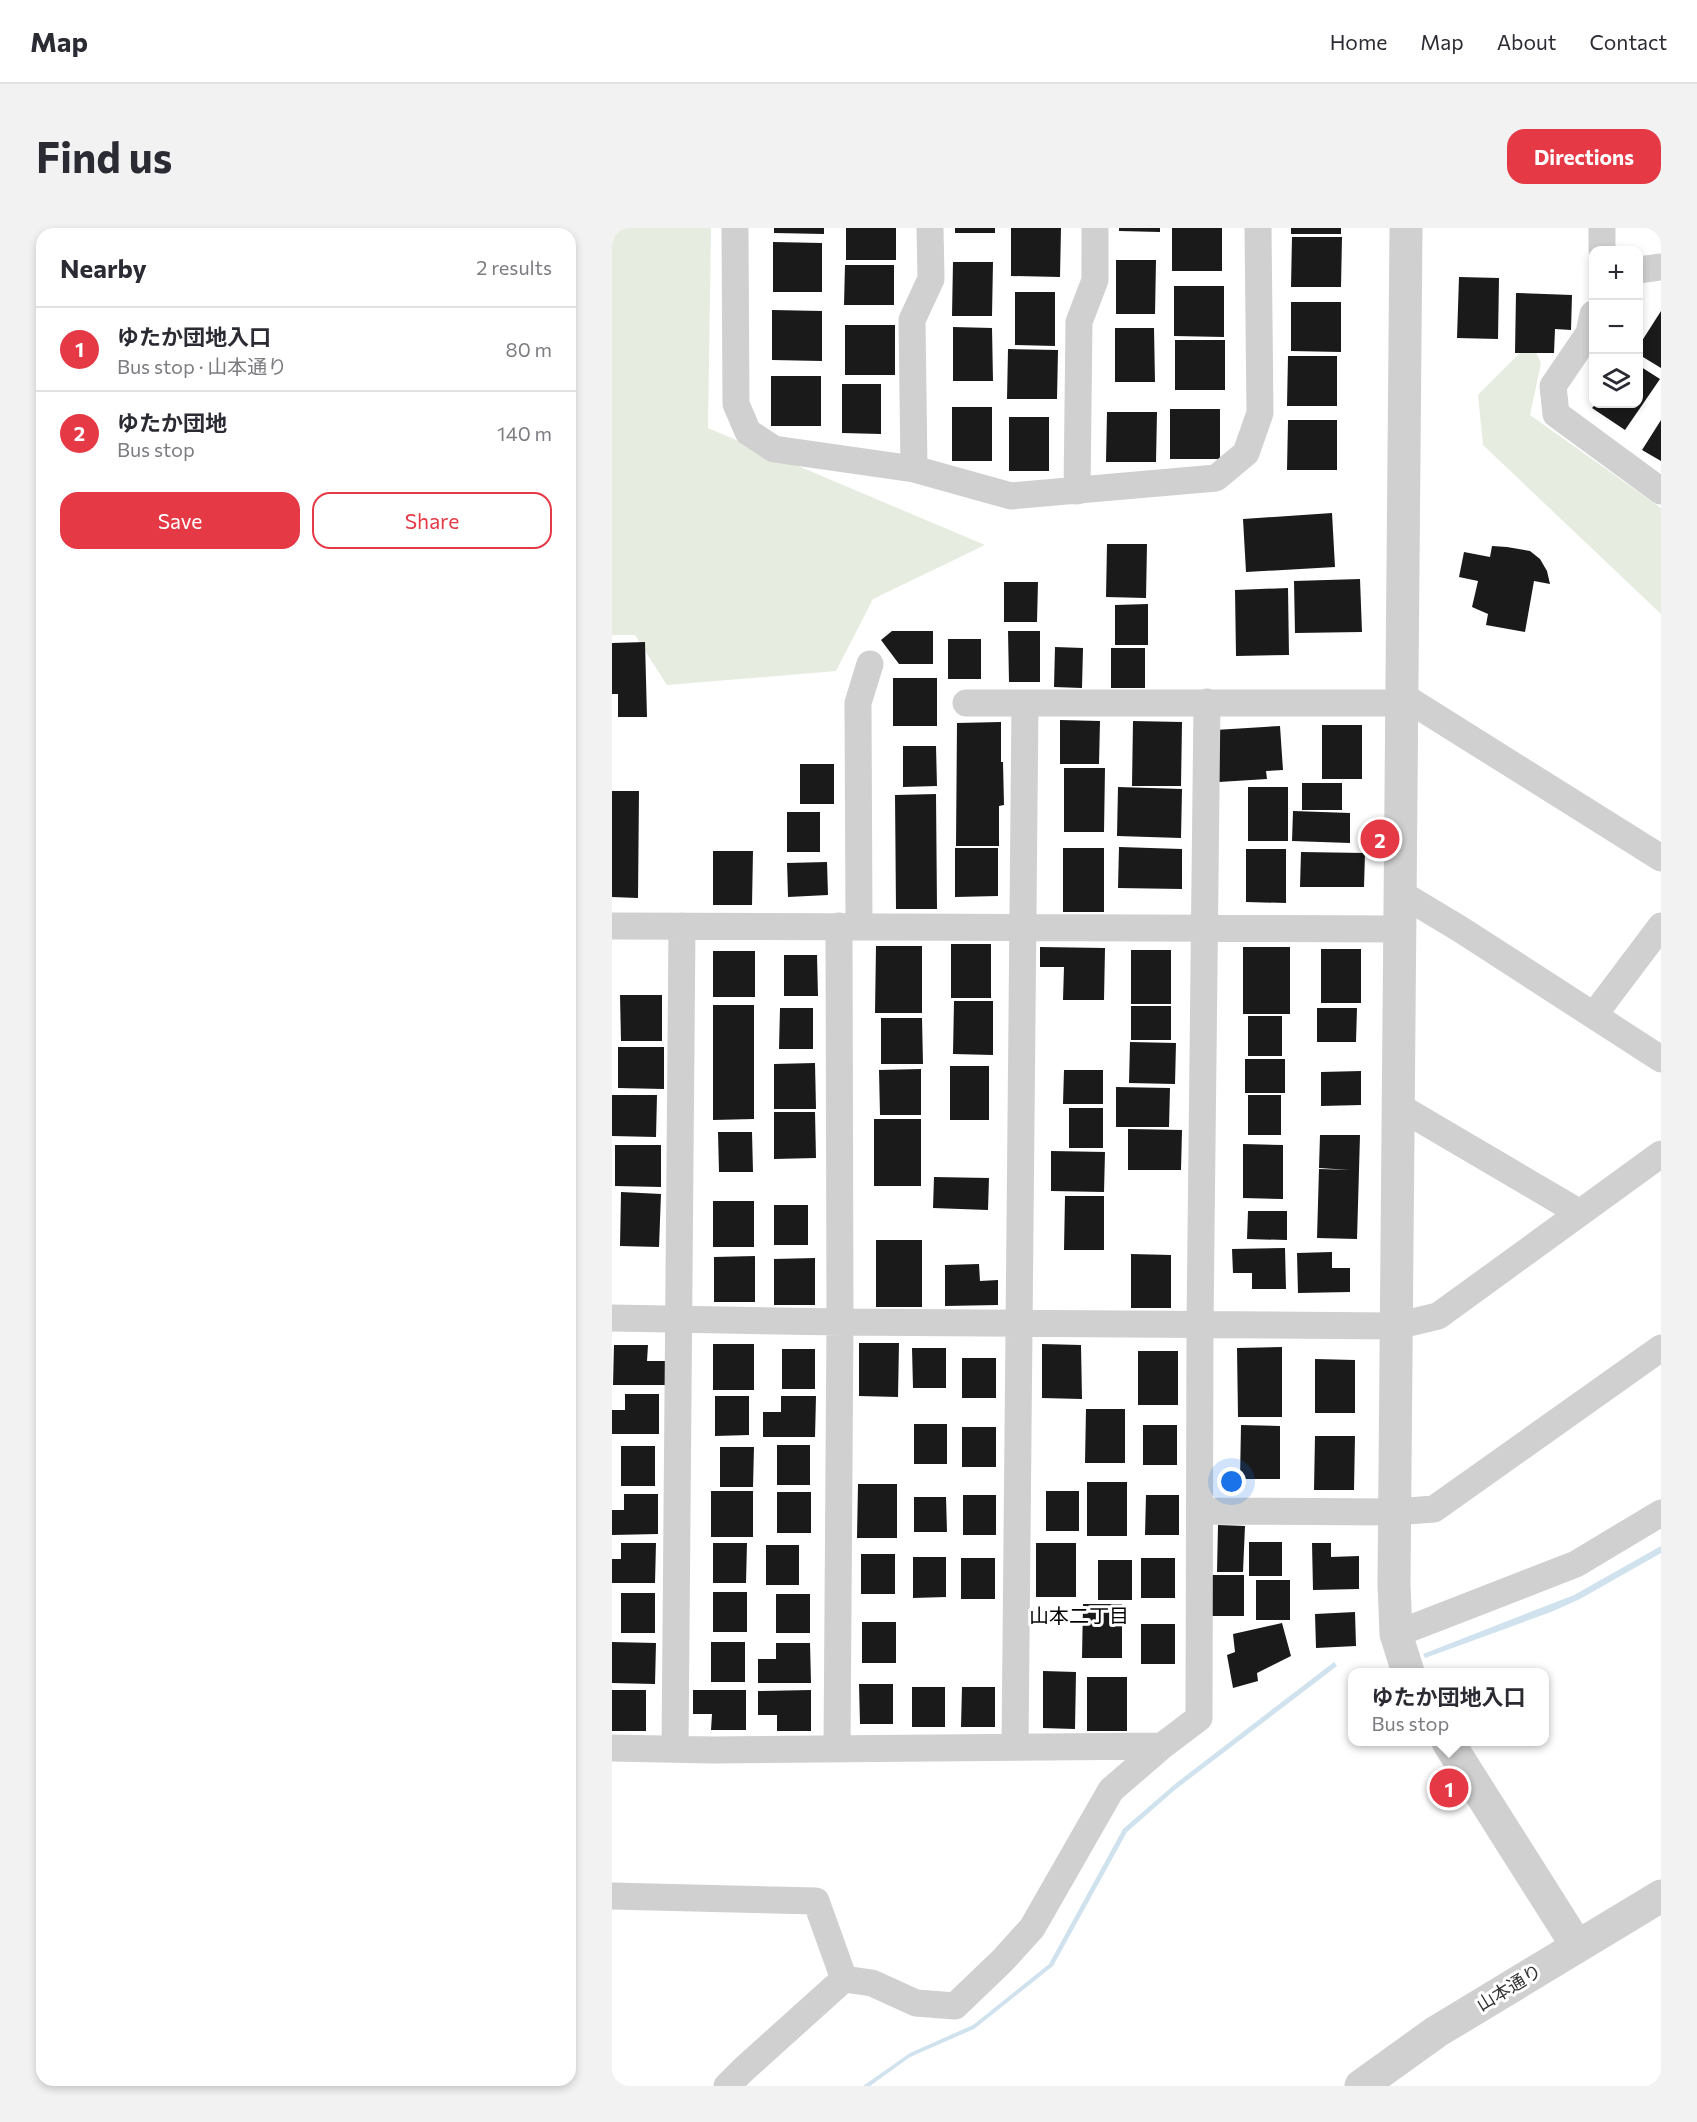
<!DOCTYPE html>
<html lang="en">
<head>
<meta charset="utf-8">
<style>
	body { margin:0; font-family:Commissioner,"Noto Sans JP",sans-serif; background:#f2f2f3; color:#2b2b33 }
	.controls { position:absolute; right:18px; top:18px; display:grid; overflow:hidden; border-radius:12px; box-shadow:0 3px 9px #0003 }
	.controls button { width:54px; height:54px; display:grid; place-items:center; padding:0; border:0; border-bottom:2px solid #e1e1e2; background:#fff; color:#2b2b33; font:30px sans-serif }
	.you { position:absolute; left:620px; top:1254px; width:21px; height:21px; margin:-15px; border:4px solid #fff; border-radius:50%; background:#1a73e8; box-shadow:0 0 0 9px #1a73e833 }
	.badge { display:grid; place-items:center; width:39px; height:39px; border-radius:50%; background:#e63946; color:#fff; font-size:20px; font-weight:700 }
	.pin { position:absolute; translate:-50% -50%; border:3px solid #fff; box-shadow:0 2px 6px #0006 }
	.popup { position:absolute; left:736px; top:1440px; width:201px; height:78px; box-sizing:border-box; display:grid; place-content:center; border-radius:12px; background:#fff; filter:drop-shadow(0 2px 4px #0005); font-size:20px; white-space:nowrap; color:#7c7c81 }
	.popup b { font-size:22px; color:#2b2b33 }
	.popup::after { content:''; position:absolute; left:50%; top:100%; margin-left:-12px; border:12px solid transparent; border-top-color:#fff }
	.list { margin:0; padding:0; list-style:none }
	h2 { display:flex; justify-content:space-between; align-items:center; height:78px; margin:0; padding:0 24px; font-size:26px }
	h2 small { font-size:20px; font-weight:400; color:#7c7c81 }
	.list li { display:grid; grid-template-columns:39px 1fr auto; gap:18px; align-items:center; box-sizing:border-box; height:84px; padding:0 24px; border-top:2px solid #e1e1e2 }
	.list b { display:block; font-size:22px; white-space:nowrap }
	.list p { margin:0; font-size:20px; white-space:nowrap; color:#7c7c81 }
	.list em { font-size:20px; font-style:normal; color:#7c7c81 }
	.actions { display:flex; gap:12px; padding:18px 24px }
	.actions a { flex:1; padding:14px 0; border:2px solid #e63946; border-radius:18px; text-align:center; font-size:21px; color:#e63946 }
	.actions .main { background:#e63946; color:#fff }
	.icon { flex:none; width:33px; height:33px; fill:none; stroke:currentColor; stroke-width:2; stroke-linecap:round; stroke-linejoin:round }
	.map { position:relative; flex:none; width:1049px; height:1858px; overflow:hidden; border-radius:18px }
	header { display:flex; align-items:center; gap:36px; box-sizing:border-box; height:84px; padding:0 30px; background:#fff; border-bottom:2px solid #e1e1e2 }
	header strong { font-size:28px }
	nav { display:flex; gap:33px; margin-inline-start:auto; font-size:21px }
	.intro { display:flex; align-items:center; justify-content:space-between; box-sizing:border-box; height:144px; padding:0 36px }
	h1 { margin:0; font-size:42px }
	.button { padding:15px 27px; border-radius:18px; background:#e63946; color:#fff; font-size:21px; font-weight:700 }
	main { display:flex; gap:36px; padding:0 36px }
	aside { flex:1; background:#fff; border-radius:18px; box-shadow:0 3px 9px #0003 }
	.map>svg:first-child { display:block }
	.green { fill:#e6ecdf }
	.water { fill:#cfe2ee }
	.building { fill:#1a1a1a }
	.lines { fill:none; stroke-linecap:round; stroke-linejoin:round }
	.minor { stroke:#d0d0d0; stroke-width:27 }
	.tertiary { stroke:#d0d0d0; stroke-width:33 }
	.labels { text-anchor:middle; stroke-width:6; stroke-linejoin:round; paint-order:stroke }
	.street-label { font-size:18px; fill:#333; stroke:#fff }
	.neighbourhood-label { font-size:20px; fill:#000; stroke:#fff }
</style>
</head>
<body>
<header>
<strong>Map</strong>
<nav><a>Home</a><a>Map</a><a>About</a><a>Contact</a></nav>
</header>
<div class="intro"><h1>Find us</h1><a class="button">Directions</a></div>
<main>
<aside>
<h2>Nearby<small>2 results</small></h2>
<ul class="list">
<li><span class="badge">1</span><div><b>ゆたか団地入口</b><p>Bus stop · 山本通り</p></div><em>80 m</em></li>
<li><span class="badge">2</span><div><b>ゆたか団地</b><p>Bus stop</p></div><em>140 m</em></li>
</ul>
<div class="actions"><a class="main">Save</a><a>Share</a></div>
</aside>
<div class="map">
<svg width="1049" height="1858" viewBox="0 0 1049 1858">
	<rect width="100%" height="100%" fill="#fff"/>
	<path class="green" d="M0,0H99L96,200L373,317L261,371L224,443L55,457L23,407H0Z
		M919,114L929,135L918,187L1049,280V386L871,217L866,167Z"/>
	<path class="water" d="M1049,1318V1325L968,1371L939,1384L813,1430L811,1426L962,1367Z
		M722,1434L725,1438L564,1561L515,1604L441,1738L362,1801L298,1829L258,1858H251L298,1825L361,1797L437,1736L511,1601L563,1556Z"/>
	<path class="building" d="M162,0H212V6L162,5Z
		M234,0H284V32H234Z
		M343,0H383V5H343Z
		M399,0H449L448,49L399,48Z
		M507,0H548V4L507,3Z
		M560,0H610V43H560Z
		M679,0H729V6H679Z
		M680,9H730L729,59H679Z
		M161,14L210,15V64H161Z
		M504,32H544L543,86H504Z
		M341,34H381L380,88H340Z
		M233,37H282V77H232Z
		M847,49L887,50L886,111L845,110Z
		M562,58H612V109L562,108Z
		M403,64H443V118L403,117Z
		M904,65L960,67L959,102L943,101L942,125H903Z
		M679,74H729V124L679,123Z
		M160,82L210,83V133L160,132Z
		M1049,83V140L1026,126V119Z
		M233,97H283V147H233Z
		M341,99L380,100L381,153H341Z
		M503,100H542L543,154H503Z
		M563,112H613V162H563Z
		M396,121L446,122L445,171H395Z
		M676,128H725V178H675Z
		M1026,137L1048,151L1013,202L980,180L984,176H1026Z
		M159,148H209V198H159Z
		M230,156H269V206L230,205Z
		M340,179H380V233H340Z
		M558,181H608V231H558Z
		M495,184H545L544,234H494Z
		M397,189H437V243H397Z
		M676,192H725V242H675Z
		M1049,192V233L1030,222Z
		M720,285L723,339L634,344L631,291Z
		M495,316H535L534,370L494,369Z
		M880,318L895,319L918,323L928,331L935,343L938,356L922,353L913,404L874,397L876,386L860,379L866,353L847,349L852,324L878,329Z
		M748,351L750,404L683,405L682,353Z
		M392,354H426L425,394H392Z
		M676,360L677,427L624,428L623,362Z
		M536,376V417H503V377Z
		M280,403H321V436H287L269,412Z
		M396,403H428V454H397Z
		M336,411H369V451H336Z
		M33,414L35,489H6V466H0V415Z
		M443,419L471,420L470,460L442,459Z
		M499,420H533V460H499Z
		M281,450H325V498H281Z
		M448,492L488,493L487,536H448Z
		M521,493L570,494L569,558H520Z
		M389,494V534H391L392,577L387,578V618H344L345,495Z
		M710,497H750V551H710Z
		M668,498L671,542L654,543L655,551L607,554L603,502Z
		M291,518H324L325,558L291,559Z
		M188,536H222V576H188Z
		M452,540H493L492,604H452Z
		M690,555H730V582H690Z
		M506,559L570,561L569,610L505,608Z
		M636,559H676V613H636Z
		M0,563H27L26,670L0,669Z
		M324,566L325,681H284L283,567Z
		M681,583L738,585V615L680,613Z
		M175,584H208V624H175Z
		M507,619L570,621V661L506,660Z
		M343,620H386V668L343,669Z
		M451,620H492V684H451Z
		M634,621H674V675L634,674Z
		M101,623H141L140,677H101Z
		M689,624L753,625L752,659H688Z
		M215,634L216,667L176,669L175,635Z
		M339,716H379V770H339Z
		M264,718H310V785H263Z
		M428,719L493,720L492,772H451L452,739H428Z
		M631,719H678V786H631Z
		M709,721H749V775H709Z
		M519,722H559V776H519Z
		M101,723H143V769H101Z
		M172,727H205L206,768H172Z
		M8,767H50V813H9Z
		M342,773H381V827L341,826Z
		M101,777H142V891L101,892Z
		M519,778H559V812H519Z
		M168,780H201V821H167Z
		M705,780H745L744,814H705Z
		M636,788H670V828H636Z
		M269,790H310L311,836H269Z
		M518,814L564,815L563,856L517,855Z
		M6,819H52V861L6,860Z
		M633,831H673V865H633Z
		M203,835L204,881H162V836Z
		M338,838H377V892H338Z
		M309,841V887H268L267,842Z
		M452,842H491V876H451Z
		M749,843V877L709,878V844Z
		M504,859L558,860L557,899H504Z
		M0,867H45L44,909L0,908Z
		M636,867H669V907H636Z
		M457,880H491V920H457Z
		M162,884H203L204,930L162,931Z
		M262,891H309V958H262Z
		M516,901L570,902L569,942H516Z
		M106,904H140L141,944H107Z
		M708,907H748L745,1011L705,1010L707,941L738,942L707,940Z
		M631,916L671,917V971L631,970Z
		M3,917H49V959L3,958Z
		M439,923L493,924L492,964L439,963Z
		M322,949L377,950L376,982L321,980Z
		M9,964L49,966L47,1019L8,1018Z
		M453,968H492V1022H452Z
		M101,973H142V1019H101Z
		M162,977H196V1017H162Z
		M636,983H675V1012L635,1011Z
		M264,1012H310V1079H264Z
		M673,1020L674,1061H640V1045H621L620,1021Z
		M720,1024V1040H738V1064L686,1065L685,1025Z
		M519,1026L559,1027V1080H519Z
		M143,1028V1074H102V1029Z
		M203,1030V1077H162V1031Z
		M367,1036L368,1053L386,1052V1077L333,1078V1037Z
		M247,1115H287L286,1169L247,1168Z
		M101,1116H142V1162H101Z
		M430,1116L469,1117L470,1171L430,1170Z
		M2,1117H36L35,1133H54V1157H1Z
		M670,1119V1189H626L625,1120Z
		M300,1120H334V1160H301Z
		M170,1121H203V1161H170Z
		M526,1123H566V1177H526Z
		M350,1130H384V1170H350Z
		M703,1131L743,1132V1185H703Z
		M13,1166H47V1206H0V1182H13Z
		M103,1168H137V1207L103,1208Z
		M169,1168H204L203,1209H151V1184H169Z
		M474,1181H513V1235H473Z
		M302,1196H335V1236H302Z
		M531,1197H565V1237H531Z
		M629,1197L668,1198V1251H628Z
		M350,1199H384V1239H350Z
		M703,1208H743L742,1262H702Z
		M165,1217H198V1257H165Z
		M9,1218H43V1258H9Z
		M108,1219H142L141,1259H108Z
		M475,1254H515V1308H475Z
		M246,1256H285V1310H245Z
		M99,1263H141V1309H99Z
		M434,1263H467V1303H434Z
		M165,1264H199V1305H165Z
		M12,1266H46V1306L0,1307V1282H12Z
		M351,1267H384V1307H351Z
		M534,1267H567V1307H533Z
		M302,1269H334L335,1304H302Z
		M606,1297L633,1298L631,1344H605Z
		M637,1314H670V1348H637Z
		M9,1315H44L43,1355H0V1331H9Z
		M101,1315H135L134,1355H101Z
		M424,1315H464V1369H424Z
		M700,1315H719V1329L747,1328V1361L701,1362Z
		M154,1317H187V1357H154Z
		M249,1326H283V1366H249Z
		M301,1329H334V1369L301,1370Z
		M349,1330H383V1371H349Z
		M529,1330H563V1370H529Z
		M486,1332H520V1372H486Z
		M599,1347H632V1388H598Z
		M644,1352H678V1392H644Z
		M101,1364H135V1404H101Z
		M9,1365H43V1405H9Z
		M164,1366H198V1405H164Z
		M471,1376H510V1430H470Z
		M743,1384L744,1418L704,1420L703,1386Z
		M250,1394H284V1435H250Z
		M670,1395L679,1428L645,1445L646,1453L621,1460L615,1427L623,1424L621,1406Z
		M529,1396H563V1436H529Z
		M0,1414L44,1415L43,1456L0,1455Z
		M99,1414H133V1454H99Z
		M164,1415H198L199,1455H146V1431H164Z
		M431,1443L464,1444L463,1501L431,1500Z
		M475,1449H515V1503H475Z
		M247,1456H281V1496H248Z
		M300,1459H333V1499H300Z
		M350,1459H383V1499H349Z
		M0,1462H34V1503H0Z
		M81,1462H134V1502H99L100,1486H81Z
		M199,1462V1503H165V1487H146V1463Z"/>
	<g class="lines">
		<path class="minor" d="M123,0L124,176L136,204L162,221L302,241L399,268L604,250L634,225L648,185L646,0
			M990,22V0
			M1026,42L1049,39
			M981,86L977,105L941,158L944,186L1049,263
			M302,241L300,92L319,51L318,0
			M465,263L467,94L483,52V0
			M789,467L1049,630
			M354,475H790
			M788,665L848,701L1049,831
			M247,697L246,475L258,436
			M0,698L787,701
			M982,787L1049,698
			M786,878L968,985
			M0,1090L228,1094L784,1098L826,1088L1049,926
			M588,1283L782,1284L822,1281L1049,1120
			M784,1406L964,1336L1049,1285
			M403,1519L413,475
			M0,1520L101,1522L550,1518
			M63,1521L70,698
			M225,1521L228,1094L227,698
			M0,1668L204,1673L232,1751
			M115,1858L132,1841L232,1751L260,1755L304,1775L343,1778L390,1733L420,1700L499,1562L550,1518L587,1490L588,1096L595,474"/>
		<path class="tertiary" d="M794,0L782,1356L784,1406L796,1444
			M836,1514L965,1718
			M749,1858L824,1804L1049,1668"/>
	</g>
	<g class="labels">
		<g class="street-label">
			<text transform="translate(897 1760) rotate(-31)" y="6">山本通り</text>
		</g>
		<g class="neighbourhood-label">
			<text x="467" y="1395">山本二丁目</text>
		</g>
	</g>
</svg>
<div class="controls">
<button>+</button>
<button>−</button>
<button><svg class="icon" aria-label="layers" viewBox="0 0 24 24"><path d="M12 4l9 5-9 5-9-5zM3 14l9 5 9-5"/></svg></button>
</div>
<div class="you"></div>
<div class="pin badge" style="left:837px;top:1560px">1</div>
<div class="popup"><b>ゆたか団地入口</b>Bus stop</div>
<div class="pin badge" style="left:768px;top:611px">2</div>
</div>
</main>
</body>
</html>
